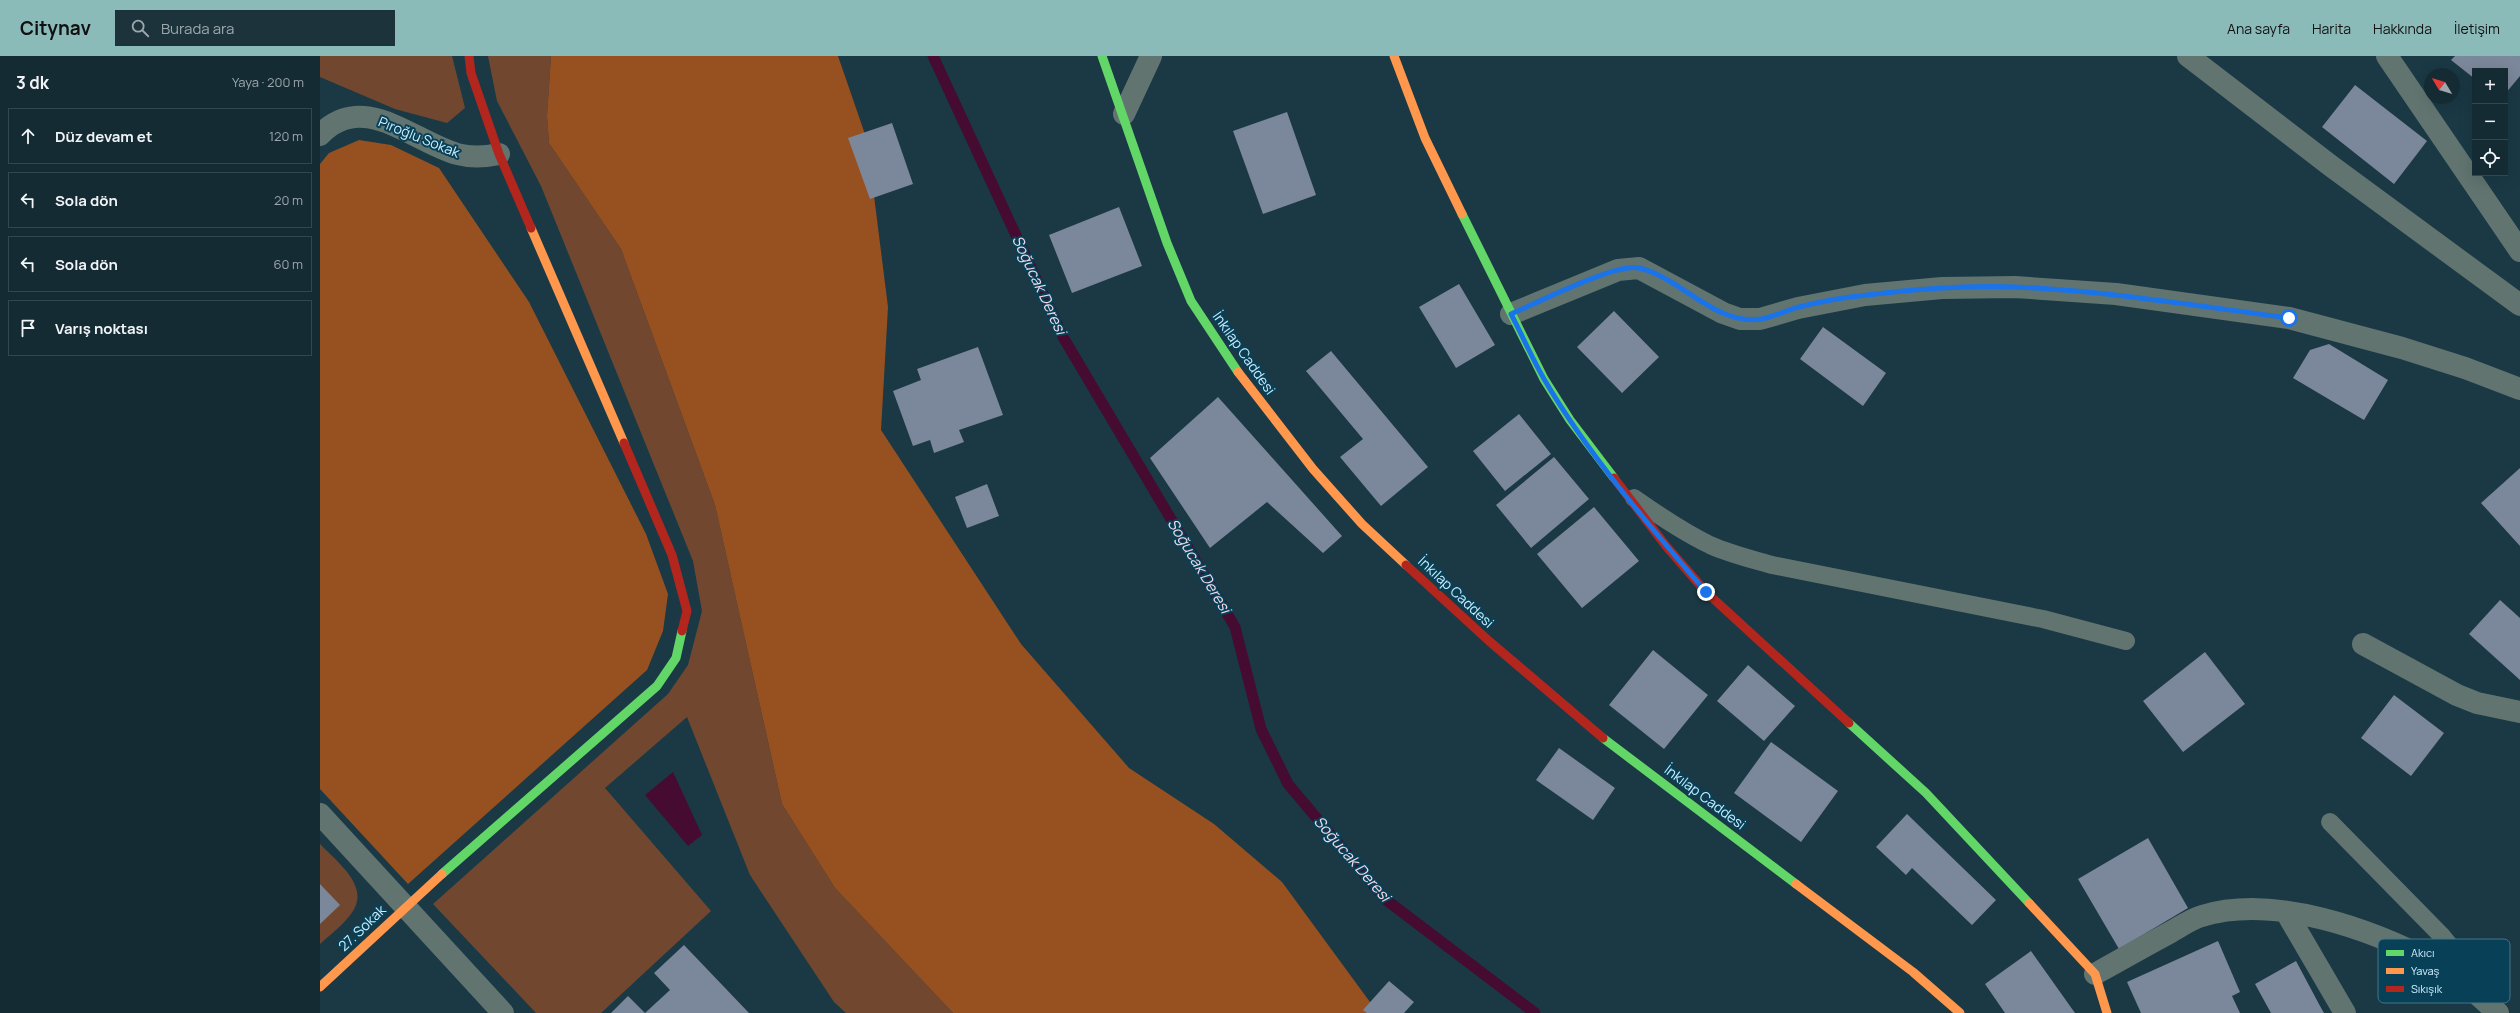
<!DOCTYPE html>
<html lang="tr">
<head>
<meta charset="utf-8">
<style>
	body { margin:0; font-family:Manrope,sans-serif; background:#1d333c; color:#f1f3f6 }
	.controls { position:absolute; right:12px; top:12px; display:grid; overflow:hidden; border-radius:0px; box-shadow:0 4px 16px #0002 }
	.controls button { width:36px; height:36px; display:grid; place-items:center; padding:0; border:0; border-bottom:1px solid #33474f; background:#142b34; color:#f1f3f6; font:20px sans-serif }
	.compass { position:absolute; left:2104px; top:12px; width:36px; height:36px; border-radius:50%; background:#142b34; box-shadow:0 4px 16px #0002; rotate:308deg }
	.stop { position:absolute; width:12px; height:12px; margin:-9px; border:3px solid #1a73e8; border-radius:50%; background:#fff }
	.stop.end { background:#1a73e8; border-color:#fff; box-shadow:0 1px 4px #0008 }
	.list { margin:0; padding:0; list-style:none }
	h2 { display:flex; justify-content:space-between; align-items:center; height:52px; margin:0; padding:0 16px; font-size:17px }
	h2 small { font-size:13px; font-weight:400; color:#9da7ac }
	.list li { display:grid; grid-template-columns:26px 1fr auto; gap:12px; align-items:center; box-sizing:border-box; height:56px; margin:0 8px 8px; padding:0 8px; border:1px solid #33474f; border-radius:0px }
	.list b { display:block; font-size:15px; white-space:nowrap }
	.list em { font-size:13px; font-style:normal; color:#9da7ac }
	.icon { flex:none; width:22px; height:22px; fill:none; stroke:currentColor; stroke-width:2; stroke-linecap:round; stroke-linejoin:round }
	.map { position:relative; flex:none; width:2200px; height:957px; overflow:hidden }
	header { display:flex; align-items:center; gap:24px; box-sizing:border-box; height:56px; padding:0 20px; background:#8bbbb9; color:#111 }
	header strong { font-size:19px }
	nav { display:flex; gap:22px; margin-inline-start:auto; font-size:14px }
	.search { width:280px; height:36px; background:#1d333c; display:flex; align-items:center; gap:10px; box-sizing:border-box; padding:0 14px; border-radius:0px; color:#9da7ac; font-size:15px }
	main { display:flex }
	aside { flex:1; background:#142b34 }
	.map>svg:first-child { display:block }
	.green { fill:#71482f }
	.forest { fill:#975121 }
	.water { fill:#450b30 }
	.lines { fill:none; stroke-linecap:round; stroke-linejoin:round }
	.stream { stroke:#450b30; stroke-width:11 }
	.building { fill:#7b879a }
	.lane { stroke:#617470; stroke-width:18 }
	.street { stroke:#617470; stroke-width:22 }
	.fast { stroke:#63d668; stroke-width:9 }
	.slow { stroke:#ff974d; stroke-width:9 }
	.jam { stroke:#b3261e; stroke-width:9 }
	.route { stroke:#1a73e8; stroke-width:5 }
	.labels { text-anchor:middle; stroke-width:4; stroke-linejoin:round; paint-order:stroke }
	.street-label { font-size:14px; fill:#ccedfe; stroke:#084157 }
	.water-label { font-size:15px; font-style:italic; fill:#f5dbe6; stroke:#084157 }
	.key { fill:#084157; stroke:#437589; stroke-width:1 }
	.key-label { font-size:11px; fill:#ccedfe }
</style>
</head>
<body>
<header>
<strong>Citynav</strong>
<div class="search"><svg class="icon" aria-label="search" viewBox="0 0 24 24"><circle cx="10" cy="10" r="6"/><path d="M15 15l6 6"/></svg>Burada ara</div>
<nav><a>Ana sayfa</a><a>Harita</a><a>Hakkında</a><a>İletişim</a></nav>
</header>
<main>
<aside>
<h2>3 dk<small>Yaya · 200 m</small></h2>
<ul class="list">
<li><svg class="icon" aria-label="ahead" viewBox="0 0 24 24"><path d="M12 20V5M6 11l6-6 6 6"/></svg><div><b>Düz devam et</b></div><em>120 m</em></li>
<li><svg class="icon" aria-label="left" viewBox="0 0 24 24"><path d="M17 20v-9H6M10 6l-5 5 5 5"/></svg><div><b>Sola dön</b></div><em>20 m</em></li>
<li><svg class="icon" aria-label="left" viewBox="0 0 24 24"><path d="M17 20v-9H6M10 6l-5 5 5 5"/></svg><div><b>Sola dön</b></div><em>60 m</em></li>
<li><svg class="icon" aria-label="arrive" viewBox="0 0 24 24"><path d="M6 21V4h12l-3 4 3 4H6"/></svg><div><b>Varış noktası</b></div></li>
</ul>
</aside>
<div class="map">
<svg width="2200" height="957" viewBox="0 0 2200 957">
	<rect width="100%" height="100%" fill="#1a3945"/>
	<path class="green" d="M0,0H132L145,52L127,67L75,53L0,21Z
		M168,0H231L227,60L229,87L301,193L395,449L462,748L515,832L633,957H526L514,946L430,819L367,661L285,732L391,855L281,957H216L113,848L348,638L368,609L382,555L373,505L221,130L177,45Z
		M0,788C17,806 52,831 31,858C23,869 10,879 0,888Z"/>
	<path class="forest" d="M231,0H518L547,84L568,251L561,374L701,588L809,712L894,768L962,826L1058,957H633L515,832L462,748L395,449L301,193L229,87L227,60Z
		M39,84L71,89L119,112L209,246L326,478L348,538L343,575L327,614L88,828L0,733V108L9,97Z"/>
	<path class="water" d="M353,716L382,779L368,790L325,739Z"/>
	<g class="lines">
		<path class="stream" d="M613,0L743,281L915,571L941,673L968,728L1065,843L1215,957"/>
	</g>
	<path class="building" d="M2135,0H2200V20L2185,38V15H2155V23L2131,4Z
		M2035,29L2107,85L2074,128L2002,71Z
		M967,56L996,139L943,158L913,75Z
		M572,67L593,128L550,143L528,82Z
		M799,151L822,210L752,237L729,179Z
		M1139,228L1175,289L1136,312L1099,251Z
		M1294,255L1339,301L1302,337L1257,291Z
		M1503,271L1566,317L1543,350L1480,303Z
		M2009,288L2068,324L2044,364L1973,322L1990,294Z
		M658,291L683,359L639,374L644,386L614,397L610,384L593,390L573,335L601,324L597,313Z
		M1011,295L1108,411L1061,450L1020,401L1043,383L986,315Z
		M898,341L1022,480L1003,497L947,446L890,492L830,402Z
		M1199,358L1231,398L1185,435L1153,395Z
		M1234,401L1269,443L1211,492L1176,449Z
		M2200,412V490L2161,447Z
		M667,428L679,460L647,472L635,441Z
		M1274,451L1319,505L1262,552L1217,498Z
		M2180,544L2200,562V624L2149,578Z
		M1333,594L1388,639L1344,693L1289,649Z
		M1885,596L1925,648L1863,696L1823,645Z
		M1428,609L1475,650L1444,685L1397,645Z
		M2074,639L2124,677L2091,720L2041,682Z
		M1451,686L1518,735L1481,786L1414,737Z
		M1239,692L1295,732L1273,764L1216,724Z
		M1587,758L1676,844L1652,869L1592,812L1586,819L1556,791Z
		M1828,782L1868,852L1799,893L1758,823Z
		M0,828L20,849L0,868Z
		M1898,885L1920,936L1912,940L1920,957H1821L1807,926Z
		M364,889L429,957H325L350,934L334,917Z
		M1711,895L1750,950L1755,957H1685L1665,928Z
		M1976,905L2000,950L2004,957H1951L1935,928Z
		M1069,925L1094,946L1084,957H1047L1043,954Z
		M308,940L325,957H291Z"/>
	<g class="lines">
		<path class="lane" d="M1314,442C1338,459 1363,476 1390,489C1410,498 1431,503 1452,509L1723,563L1806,585
			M2010,766L2121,879L2146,910L2161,939"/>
		<path class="street" d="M1868,0L2011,110L2200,249
			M2067,0L2200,195
			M804,58L831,0
			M0,79C43,34 92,85 137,98C152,102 165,101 179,98
			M1191,258L1298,214L1319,212L1403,257L1420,263H1440L1478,252L1545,239L1622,232L1695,231L1796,238L1969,262L2082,292L2145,312L2200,333
			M2043,588L2137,639L2157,647L2200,656
			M0,758L183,957
			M1966,856L2025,957
			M1775,918C1800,904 1825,890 1849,877C1860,871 1871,863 1882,860C1954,838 2052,873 2117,908C2139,920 2159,940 2178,957"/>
		<path class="fast" d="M782,0L847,187L871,245L918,316
			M1142,158L1224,323L1250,364L1294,422
			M1529,667L1606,737L1709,847
			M1283,682L1476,828
			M122,818L337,630L356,602L362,575"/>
		<path class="slow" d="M1074,0L1105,82L1142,158
			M211,172L304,387
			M918,316L993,413L1042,468L1086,509
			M1476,828L1593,916L1640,957
			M1709,847L1775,918L1787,957
			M0,931L122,818"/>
		<path class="jam" d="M149,0L151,17L179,98L211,172
			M304,387L352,499L367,555L362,575
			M1294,422L1346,490L1386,536L1529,667
			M1086,509L1169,585L1283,682"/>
	</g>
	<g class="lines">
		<path class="route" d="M1386,536C1331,472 1267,397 1224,323C1212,302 1202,279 1191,258C1217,247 1295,207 1319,212C1360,221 1395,270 1441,263C1452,261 1464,256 1475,252C1498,246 1524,241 1547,239C1596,233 1647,229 1696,231C1788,235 1878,250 1969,262"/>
	</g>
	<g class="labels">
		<g class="street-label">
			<text transform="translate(99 81) rotate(22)" y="5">Pıroğlu Sokak</text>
			<text transform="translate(924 297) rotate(55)" y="5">İnkılap Caddesi</text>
			<text transform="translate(1136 536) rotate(43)" y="5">İnkılap Caddesi</text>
			<text transform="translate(1385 741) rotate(37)" y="5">İnkılap Caddesi</text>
			<text transform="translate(42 872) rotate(-44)" y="5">27. Sokak</text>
		</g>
		<g class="water-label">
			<text transform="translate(719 229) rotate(65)" y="5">Soğucak Deresi</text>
			<text transform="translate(879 510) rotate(59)" y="5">Soğucak Deresi</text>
			<text transform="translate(1032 803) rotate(49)" y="5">Soğucak Deresi</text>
		</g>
	</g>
	<rect x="2058" y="883" width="132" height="64" rx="6" class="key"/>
	<rect x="2066" y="894" width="18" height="6" fill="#63d668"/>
	<rect x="2066" y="912" width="18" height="6" fill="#ff974d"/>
	<rect x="2066" y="930" width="18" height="6" fill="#b3261e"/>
	<g class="key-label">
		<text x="2091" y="901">Akıcı</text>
		<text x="2091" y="919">Yavaş</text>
		<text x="2091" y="937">Sıkışık</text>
	</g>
</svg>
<div class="controls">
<button>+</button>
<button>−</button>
<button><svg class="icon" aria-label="locate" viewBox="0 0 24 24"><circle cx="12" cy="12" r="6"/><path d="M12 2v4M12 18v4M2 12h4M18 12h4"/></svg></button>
</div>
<svg class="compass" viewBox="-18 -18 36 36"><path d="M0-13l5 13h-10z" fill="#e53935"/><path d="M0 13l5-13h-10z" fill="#9da7ac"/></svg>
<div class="stop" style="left:1969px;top:262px"></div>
<div class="stop end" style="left:1386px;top:536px"></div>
</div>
</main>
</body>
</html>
